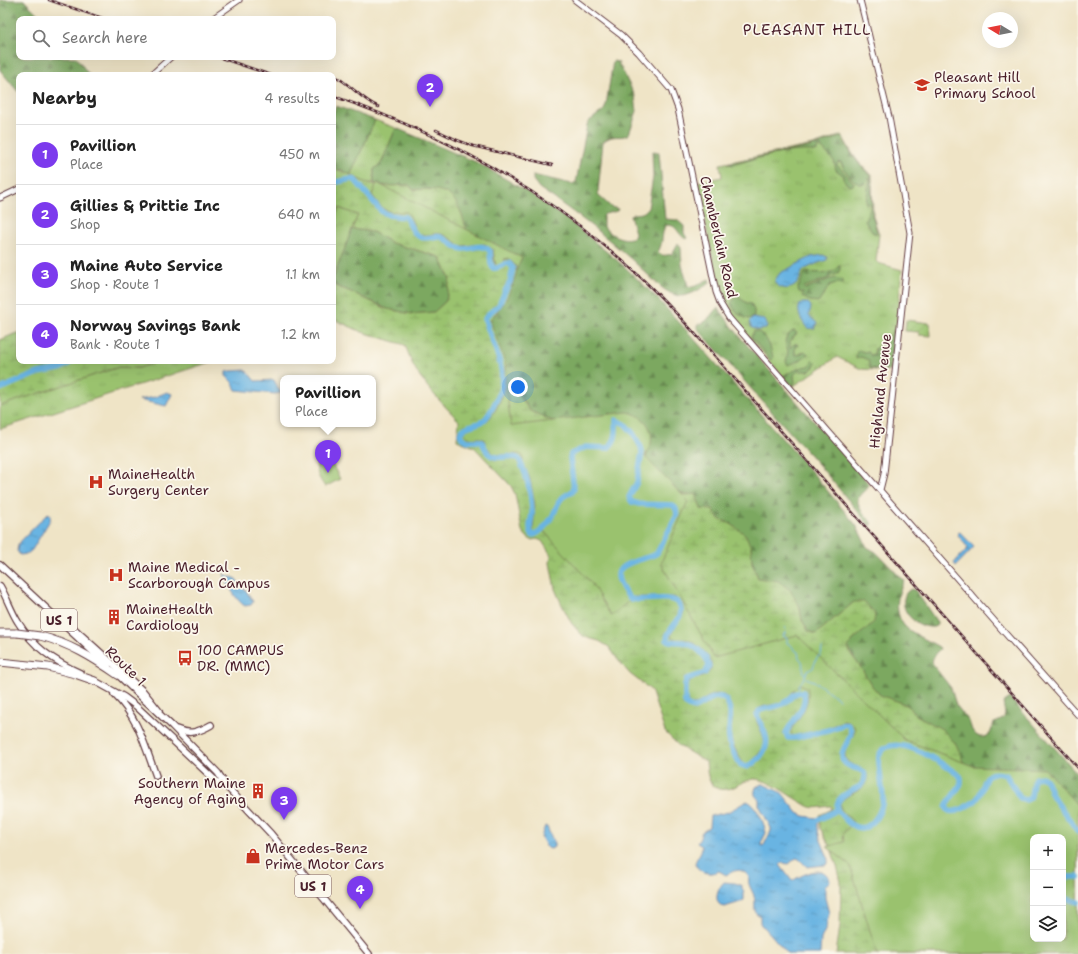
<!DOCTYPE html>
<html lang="en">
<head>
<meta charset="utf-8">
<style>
	body { margin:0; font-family:"Shantell Sans",sans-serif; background:#f2f2f2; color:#222 }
	.controls { position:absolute; right:12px; bottom:12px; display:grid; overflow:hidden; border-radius:8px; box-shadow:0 4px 16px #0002 }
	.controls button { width:36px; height:36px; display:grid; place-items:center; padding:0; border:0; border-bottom:1px solid #e0e0e0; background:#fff; color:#222; font:20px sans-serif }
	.compass { position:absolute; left:982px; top:12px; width:36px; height:36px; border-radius:50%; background:#fff; box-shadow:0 4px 16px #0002; rotate:280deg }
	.you { position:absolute; left:518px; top:387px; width:14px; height:14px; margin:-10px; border:3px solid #fff; border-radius:50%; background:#1a73e8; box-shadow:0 0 0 6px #1a73e833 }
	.badge { display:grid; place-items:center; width:26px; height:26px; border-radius:50%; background:#7c3aed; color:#fff; font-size:13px; font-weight:700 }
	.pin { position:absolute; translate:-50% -33px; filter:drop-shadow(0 1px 2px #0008) }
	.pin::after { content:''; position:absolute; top:21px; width:14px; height:12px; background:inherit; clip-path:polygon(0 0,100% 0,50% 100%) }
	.popup { position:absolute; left:280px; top:375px; width:96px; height:52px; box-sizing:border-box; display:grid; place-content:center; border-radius:8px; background:#fff; filter:drop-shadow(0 1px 3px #0005); font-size:13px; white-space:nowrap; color:#767676 }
	.popup b { font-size:15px; color:#222 }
	.popup::after { content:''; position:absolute; left:50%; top:100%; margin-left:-8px; border:8px solid transparent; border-top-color:#fff }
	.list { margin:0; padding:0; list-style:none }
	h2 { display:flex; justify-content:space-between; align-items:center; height:52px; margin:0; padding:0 16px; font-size:17px }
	h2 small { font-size:13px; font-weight:400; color:#767676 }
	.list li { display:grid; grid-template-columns:26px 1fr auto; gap:12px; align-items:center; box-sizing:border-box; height:60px; padding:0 16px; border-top:1px solid #e0e0e0 }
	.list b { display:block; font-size:15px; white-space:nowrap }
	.list p { margin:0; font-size:13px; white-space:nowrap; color:#767676 }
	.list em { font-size:13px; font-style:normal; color:#767676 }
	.icon { flex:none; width:22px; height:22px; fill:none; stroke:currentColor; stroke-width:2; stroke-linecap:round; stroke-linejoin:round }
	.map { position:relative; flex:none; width:1078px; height:954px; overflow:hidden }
	.search { position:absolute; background:#fff; box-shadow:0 4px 16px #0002; left:16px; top:16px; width:320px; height:44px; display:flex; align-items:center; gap:10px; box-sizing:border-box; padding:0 14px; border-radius:8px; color:#767676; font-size:15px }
	.panel { position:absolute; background:#fff; box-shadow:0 4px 16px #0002; left:16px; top:72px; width:320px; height:292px; border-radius:8px }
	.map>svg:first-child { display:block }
	.grass { fill:url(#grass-tufts); stroke:#72704c }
	.forest { fill:url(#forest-firs); stroke:#626446 }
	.wetland { fill:url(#wetland-marsh); stroke:#72704c; fill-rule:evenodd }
	.park { fill:#9ac26e; stroke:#72704c; fill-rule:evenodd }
	.garden { fill:url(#garden-furrows); stroke:#72704c }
	.water { fill:url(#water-ripples); stroke:#5a6a86 }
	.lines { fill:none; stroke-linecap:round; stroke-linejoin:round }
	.stream { stroke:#69b4e2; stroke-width:1 }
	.river { stroke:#69b4e2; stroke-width:5.5 }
	.secondary-casing { stroke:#633d42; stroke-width:7 }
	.primary-casing { stroke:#633d42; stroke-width:8 }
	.highway-casing { stroke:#633d42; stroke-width:9 }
	.secondary { stroke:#fff; stroke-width:5 }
	.primary { stroke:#fff; stroke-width:5.5 }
	.highway { stroke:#fff; stroke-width:7 }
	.rail-casing { stroke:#4a1f2b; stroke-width:2.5 }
	.rail { stroke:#fbf7ec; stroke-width:1; stroke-dasharray:3; stroke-linecap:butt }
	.highway-bridge-casing { stroke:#633d42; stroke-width:9; stroke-linecap:butt }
	.highway-bridge { stroke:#fff; stroke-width:7 }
	.labels { text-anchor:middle; stroke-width:3.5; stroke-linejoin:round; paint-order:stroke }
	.shield { fill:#fbf7ec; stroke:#7f6065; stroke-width:1 }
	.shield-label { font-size:13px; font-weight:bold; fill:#4a1f2b }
	.poi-label { font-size:14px; fill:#4a1f2b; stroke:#fbf7ec; text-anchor:start }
	.street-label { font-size:14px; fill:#4a1f2b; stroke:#fbf7ec }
	.neighbourhood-label { font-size:15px; letter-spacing:1px; fill:#4a1f2b; stroke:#fbf7ec }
</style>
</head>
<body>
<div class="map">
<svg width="1078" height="954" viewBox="0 0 1078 954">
	<defs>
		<pattern id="grass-tufts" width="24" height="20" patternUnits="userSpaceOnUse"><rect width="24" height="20" fill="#9ac26e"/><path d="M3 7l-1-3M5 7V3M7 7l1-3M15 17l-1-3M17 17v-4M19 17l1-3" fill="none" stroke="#86a65f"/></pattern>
		<pattern id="forest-firs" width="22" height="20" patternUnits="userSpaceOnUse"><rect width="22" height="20" fill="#7ba861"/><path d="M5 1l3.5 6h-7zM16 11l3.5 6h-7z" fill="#678850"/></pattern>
		<pattern id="wetland-marsh" width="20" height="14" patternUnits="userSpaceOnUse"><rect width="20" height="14" fill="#9ac26e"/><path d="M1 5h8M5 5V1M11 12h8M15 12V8" fill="none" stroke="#86a65f"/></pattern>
		<pattern id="garden-furrows" width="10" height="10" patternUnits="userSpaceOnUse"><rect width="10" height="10" fill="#9ac26e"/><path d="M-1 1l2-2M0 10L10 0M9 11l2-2" fill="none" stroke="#86a65f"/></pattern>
		<pattern id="water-ripples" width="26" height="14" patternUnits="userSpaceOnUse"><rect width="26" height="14" fill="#69b4e2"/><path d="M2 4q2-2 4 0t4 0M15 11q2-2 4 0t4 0" fill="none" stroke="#5892b7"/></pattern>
	</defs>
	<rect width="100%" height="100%" fill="#fbf7ec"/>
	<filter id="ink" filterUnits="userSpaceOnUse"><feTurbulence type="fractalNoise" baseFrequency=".025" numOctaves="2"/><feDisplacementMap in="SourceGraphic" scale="8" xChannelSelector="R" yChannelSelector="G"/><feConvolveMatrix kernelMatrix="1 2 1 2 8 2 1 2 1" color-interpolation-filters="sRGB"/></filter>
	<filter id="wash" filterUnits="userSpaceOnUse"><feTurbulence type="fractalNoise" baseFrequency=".012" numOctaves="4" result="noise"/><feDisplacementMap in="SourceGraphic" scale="16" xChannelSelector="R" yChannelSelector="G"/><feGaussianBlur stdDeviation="0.9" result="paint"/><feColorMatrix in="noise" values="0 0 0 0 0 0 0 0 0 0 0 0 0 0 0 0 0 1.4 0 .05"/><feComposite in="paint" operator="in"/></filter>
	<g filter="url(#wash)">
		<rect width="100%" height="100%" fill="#efe4c6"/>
		<path class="grass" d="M375,120L396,128L381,164L374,170V183H367L350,176Z
			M842,135C850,150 858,165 872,175L873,216L879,234L876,261L878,263L902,270L892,371L861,369L837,357L792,387L733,319L723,303L720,295L697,182L722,177L720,164L813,145Z
			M339,208L358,215L333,279V220Z
			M159,361H214L0,429V405L119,367L139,368Z"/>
		<path class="forest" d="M0,0H24L43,19H19V57H76L89,75H19V93L0,70Z
			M613,61L618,62L635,96L637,111L629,134C620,140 614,132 603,142L598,192L599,196L611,207L618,209L617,211L605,214L603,216V226C609,234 623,242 634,237L635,233L630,216L632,214C639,213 643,215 648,208L653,177L652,152L654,151L659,152L665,219L677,220L684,226V233L687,238L686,239C677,235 677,222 665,226C661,235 664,241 658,252C662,257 666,255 672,254L678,243L681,248L682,265L688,286L693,287L709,279L710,283C702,288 689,297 679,296C666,294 656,282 647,274C614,242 577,214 539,188L533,180V175L572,184L576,182L587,125L588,122L604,110L606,105Z
			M336,106L375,120L350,176L342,170L333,169V114Z
			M396,128L476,162L509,181L534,196L572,223L625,267L656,297L688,332L811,471L856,525L867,547L876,552L904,581C896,595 893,618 909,630C918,636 929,641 939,647L940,649C935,654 931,657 933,665L951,688L956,705L969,721L972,730L976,735L980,737H985L990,734L994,723C1008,718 1005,715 1003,703L1010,698L1078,774V806L1063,805L969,772L927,722L916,715L907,705L880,695L872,686L859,665L850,653L848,647L853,640L874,622L854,602L816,634L808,631L802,620L799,605L778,582L758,578L752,563L751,548L731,524L719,519L713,510L701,509L685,495L676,490L646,462L647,451L607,418L571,429L530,411L524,401L504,391L503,378L490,323L492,317L497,313L495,264L467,232L431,189L413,190L409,185L386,186L374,183V169L381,164Z
			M841,137C850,152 858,165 871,176L872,214L877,232L876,234L872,232L865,221L871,205L869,203L866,204V202L870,178L864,184H859C852,180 844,170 841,163L838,162L837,165L854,183L853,185L849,186L843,179V175L836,170L834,161L822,148H817V152C797,147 753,159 733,165L727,164L810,147Z
			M352,229L373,232L392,243L440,257L450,279L446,301L434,312L412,314L387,309L351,292L333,285V279Z
			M840,264V270L837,274L832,275L829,278L804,287L805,289L830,279L836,278L842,280V284L837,283L830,285L819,302L810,301L802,297L803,293L799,292L798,288L805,272C809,273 832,273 834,271C837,269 838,266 840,264Z
			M737,296L747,303L751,304L754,310V317L749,319C742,318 733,310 731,303Z
			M717,308L719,309L741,338L869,484C868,488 864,491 861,494C852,504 865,514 871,522V525H869L819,465L697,328V325L706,321Z
			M893,330H895V332L890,369L885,370L870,368L868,360L861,357L856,359L857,351L858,350L865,352L868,351L870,355L874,354L875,348L888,339Z
			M754,331C766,332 771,347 773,358L771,360L751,337Z
			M793,331H795L797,333L790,341V348L794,344H797L798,346L795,349V354L798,355L805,351L808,354L799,361L788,365L786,362L788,351L785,341L788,335Z
			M813,360L816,363L813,368L809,371H798L794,375L795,382L793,385L783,376C793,372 799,366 810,366Z
			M911,589L915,590L937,622V624L935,627C920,629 901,615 904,599C905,594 906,592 911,589Z"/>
		<path class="wetland" d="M333,169C345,170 354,178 365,182C379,187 394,186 409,185L413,190C452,187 457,196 467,232L490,244L495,264L506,259L516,265L517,269L516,275L506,300L490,320L506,365L503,378L504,391L518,394L530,411L571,429L607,418L616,413L628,420L647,451L646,462L676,490L685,495L696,494L701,509L713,510L719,519L731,524L746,535L751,548L752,563L758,578L778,581L790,590L799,605L802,620L808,631L816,634L854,602H865L875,614L874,622L853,640L848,647L850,653L859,665L872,686L880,695L907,705L916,715L942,729L956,744L967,771L1063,805L1078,806V954H836L840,926L841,882L837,866L830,846L820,828V815L832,809L831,806C825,806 816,809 810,807C806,806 803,803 799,801C787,794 769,780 756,779C743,778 729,796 715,787C707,782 707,770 706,762L679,746L665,732L651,690L630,674L618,660L609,647L599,641L584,637L572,624L562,605L555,589L550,563L551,555L542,541L537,539L531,540L527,537L522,531L515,494L511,486L474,447L457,440L459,421C443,404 424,386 413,365C410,359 408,352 405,345L362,332L333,319V285L351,292L387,309L412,314L434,312L446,301L450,279L440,257L392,243L373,232L352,229L358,215L339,208L333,220ZM1033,837H1063V939H1033Z
			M19,332V361H159L139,368L119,367L0,406V340Z"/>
		<path class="park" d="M377,183L522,258L516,271V266L508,258L504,259L505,263L496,266L493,250L485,244L461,246C454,242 449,236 441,234C435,232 428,237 422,234L420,237H418L410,216L407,212H397L396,211L390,212L389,211C380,209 378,202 372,195Z
			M504,371L511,426L627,412C642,414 654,427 651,443C650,448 646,452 645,457L688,501L661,563L714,658L797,635L905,740L973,766L1045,769L1078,806V954H877L850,865L827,847L844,842L843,834L853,822L841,809L840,803C847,792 865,793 867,779C870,763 844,770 845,753C846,742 867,726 844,720L828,728L792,736L791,730C799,717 812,704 807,687L800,684C794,689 789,698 782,702C773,707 763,703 756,711C753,724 767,734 764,747L752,762L748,765H745C741,761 732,744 731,738C729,724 737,718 729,702C728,698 725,695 720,694C708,692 701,706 690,705C685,700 686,689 688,682C693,678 700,679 706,675C722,664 699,645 689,640C683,638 676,641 671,637C672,628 681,621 684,612L682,604L675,597H634L611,616L592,584L543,530L541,528L536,533L533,532L535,505L530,479L523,463V456L519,454L495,455L486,446L484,439C475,435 473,443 465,434V431C471,426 479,426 485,422C494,417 503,397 504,387C504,382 502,376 504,371ZM1033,837H1063V939H1033Z
			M326,457L329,458L340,479L325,487C319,478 315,472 317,461Z"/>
		<path class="garden" d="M906,320L930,323L931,336L919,335V332L905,331Z"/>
		<path class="water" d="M823,255L827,257V260L818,263L803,270C801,274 800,279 798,282C792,291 781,290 775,283V280L780,273L811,257Z
			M801,303H808C814,308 809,310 809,316L817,323L814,329L807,328C802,321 795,311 801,303Z
			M753,318L765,320L767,325L766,329L758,330L752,328L749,322Z
			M246,370L255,381L274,380L281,393L275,394L236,390L232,382L226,376V372L230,371Z
			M167,392L172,394L166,406L139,400L155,397Z
			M48,513L51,515L50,520L32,550L27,554L20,555L17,551L18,544Z
			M960,532L974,547L956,566L954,563L968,548L958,535V533Z
			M224,573L229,577L235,578L252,599L253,602L251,605L245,606C237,602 225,581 224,573Z
			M762,784L765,785L782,793L798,813L804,816L817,818C819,822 817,825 818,830C819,841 829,853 828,864L825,865L807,867L799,859L796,858L789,864L782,863L780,865L792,881C802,875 825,862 830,881L825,886V898L829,913L826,928L821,939L820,954H788L764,927L762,926L760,923V915H757C753,909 756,903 754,896C752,889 747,885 749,877C742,867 735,870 726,875L719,871C710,875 702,874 695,865C695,858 702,854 702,846L697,843C704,834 697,833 709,827L710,816L728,812L747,801C756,804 765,824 766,833L761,843L762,846L764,845L771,831V828L759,805V799C754,796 754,793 756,787Z
			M545,826L547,827L554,843V847L551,849L547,848L541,837Z
			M724,882L735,883L741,885L744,893V900C738,904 732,904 725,907C712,904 717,889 724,882Z"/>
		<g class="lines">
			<path class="stream" d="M785,627L786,631L783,636L787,638V643L792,646L794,650L798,652L799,658L802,661L804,674L805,675
				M806,678L814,681L839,699
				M799,692V685L805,677L807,671L813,668L817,657L821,655L822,648"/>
			<path class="river" d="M333,183L351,179L355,180L382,212L389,215L405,217C411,223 411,233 420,237C427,240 434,235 441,237C449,240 455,249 463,249C472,249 482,242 490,251L491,264L493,268C499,270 503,263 509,263L513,268L510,282L505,291L499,305L487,315L485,319C493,350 513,373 494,405C491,411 488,417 483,421C476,426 464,424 460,434L462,438L468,441H481C484,445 485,449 488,453C496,462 510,453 519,459C527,475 531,492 532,510C533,519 527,526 532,535C539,536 551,520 554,513C557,508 557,503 561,499C565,494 571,494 574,489L570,458L571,454L586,447L608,448C618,439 616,431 616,420L625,424L633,433L641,447L642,452L637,482L629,497L630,499L632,502L639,504L673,505L676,509L677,515L657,553C646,561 609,561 620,583C623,589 626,595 631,599C643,602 673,594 679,604C688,617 666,628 667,640C672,643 677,641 683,642C694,644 707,655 709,666L705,673L687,679L685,684V703L688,706L694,708C702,705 708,698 717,697C721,696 725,698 727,702C734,715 727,726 729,739C730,747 736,759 741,765L747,767C752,765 756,761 760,757C773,741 764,732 757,715L759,711C767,707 777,708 784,703C791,699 794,691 803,692C810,704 791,722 786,733L788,738H794L828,730L845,724H847C860,736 835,749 844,762C848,768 858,768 864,772C866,777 864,783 860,786C850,792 835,796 837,810C842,815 846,822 852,825C870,836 882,812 883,798C883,789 877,759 879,755C893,728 945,765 960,776L961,778V784L947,804L946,807L949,811C955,813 959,810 964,808C968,805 974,803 977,799C987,786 980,767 1006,775L1020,798L1026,800L1030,798C1033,792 1031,784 1035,778L1042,777C1048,779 1049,789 1052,795C1060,808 1070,819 1078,832
				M0,389L38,373L60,369L73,361
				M818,820L837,810
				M1063,877H1078
				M1063,895L1067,899L1078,902"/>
		</g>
	</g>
	<g filter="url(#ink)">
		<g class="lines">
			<g class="secondary-casing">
				<path id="secondary" d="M575,0L621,35L639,53L671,90L678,109L716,292L720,303L729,318L1004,632L1078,715
					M860,0L889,117L910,233L884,474L880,490
					M212,19L239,0
					M151,75L171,57
					M0,198L19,189"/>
			</g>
			<g class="primary-casing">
				<path id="primary" d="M0,565L108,666
					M0,586C7,598 11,611 18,622C33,647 54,661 80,673
					M69,624L143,691L159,711
					M116,673L172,726L218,773L227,787
					M93,680L124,697L136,706L216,781L229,789L271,834L369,954
					M114,694C138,717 145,746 156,776
					M176,729C189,735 199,732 211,725"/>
			</g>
			<g class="highway-casing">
				<path id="highway" d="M0,633H17
					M40,636C69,643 93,658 118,675
					M0,662L48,667L75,674L95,681"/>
			</g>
			<use href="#secondary" class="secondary"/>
			<use href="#primary" class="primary"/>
			<use href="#highway" class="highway"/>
			<g class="rail-casing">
				<path id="rail" d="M49,0L105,19
					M218,57L271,75
					M333,75C351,84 360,99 379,107
					M333,96C435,131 529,181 611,251C645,279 676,312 705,345L1078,768
					M436,130L457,140L473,146L552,165"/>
			</g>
			<use href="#rail" class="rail"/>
			<g class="highway-bridge-casing">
				<path id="highway-bridge" d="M17,633L40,636"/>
			</g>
			<use href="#highway-bridge" class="highway-bridge"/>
		</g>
	</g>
	<defs>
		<g id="school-bare" transform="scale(1.2)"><path d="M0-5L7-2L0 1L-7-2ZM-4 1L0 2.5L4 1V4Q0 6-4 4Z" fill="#c8321e" stroke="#fbf7ec" stroke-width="2.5" paint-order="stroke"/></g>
		<g id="hospital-bare" transform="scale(1.2)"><path d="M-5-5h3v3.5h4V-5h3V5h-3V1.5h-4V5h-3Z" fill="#c8321e" stroke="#fbf7ec" stroke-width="2.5" paint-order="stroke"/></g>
		<g id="building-bare" transform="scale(1.2)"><path d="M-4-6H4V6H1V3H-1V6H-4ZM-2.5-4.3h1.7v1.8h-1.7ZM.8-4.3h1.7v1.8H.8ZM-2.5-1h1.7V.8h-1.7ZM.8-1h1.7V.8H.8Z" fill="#c8321e" stroke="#fbf7ec" stroke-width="2.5" paint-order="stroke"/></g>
		<g id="bus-bare" transform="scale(1.2)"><path d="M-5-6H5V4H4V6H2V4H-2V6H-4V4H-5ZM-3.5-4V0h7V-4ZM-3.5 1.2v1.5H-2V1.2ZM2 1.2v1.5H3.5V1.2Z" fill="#c8321e" stroke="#fbf7ec" stroke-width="2.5" paint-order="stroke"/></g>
		<g id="shop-bare" transform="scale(1.2)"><path d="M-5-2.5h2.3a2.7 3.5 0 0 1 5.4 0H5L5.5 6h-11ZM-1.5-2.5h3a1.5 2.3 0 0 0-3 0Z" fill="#c8321e" stroke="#fbf7ec" stroke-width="2.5" paint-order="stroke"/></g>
	</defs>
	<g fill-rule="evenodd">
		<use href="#school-bare" x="922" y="85"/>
		<use href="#hospital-bare" x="96" y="482"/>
		<use href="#hospital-bare" x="116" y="575"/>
		<use href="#building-bare" x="114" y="617"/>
		<use href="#bus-bare" x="185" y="658"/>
		<use href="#building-bare" x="258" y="791"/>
		<use href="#shop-bare" x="253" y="856"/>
	</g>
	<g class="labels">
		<g class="shield">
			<rect x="41" y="609" width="36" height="22" rx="3"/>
			<rect x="295" y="875" width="36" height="22" rx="3"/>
		</g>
		<g class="shield-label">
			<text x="59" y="625">US 1</text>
			<text x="313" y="891">US 1</text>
		</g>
		<g class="poi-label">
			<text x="934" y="82">Pleasant Hill<tspan x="934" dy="16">Primary School</tspan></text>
			<text x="108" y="479">MaineHealth<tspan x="108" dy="16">Surgery Center</tspan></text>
			<text x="128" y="572">Maine Medical -<tspan x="128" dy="16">Scarborough Campus</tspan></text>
			<text x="126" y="614">MaineHealth<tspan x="126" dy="16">Cardiology</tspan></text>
			<text x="197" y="655">100 CAMPUS<tspan x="197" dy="16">DR. (MMC)</tspan></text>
			<text x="246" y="788" text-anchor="end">Southern Maine<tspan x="246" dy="16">Agency of Aging</tspan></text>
			<text x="265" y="853">Mercedes-Benz<tspan x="265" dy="16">Prime Motor Cars</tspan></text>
		</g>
		<g class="street-label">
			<text transform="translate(719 237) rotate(77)" y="5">Chamberlain Road</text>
			<text transform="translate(880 391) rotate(-84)" y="5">Highland Avenue</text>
			<text transform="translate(126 666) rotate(44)" y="5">Route 1</text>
		</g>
		<g class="neighbourhood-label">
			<text x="807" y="35">PLEASANT HILL</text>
		</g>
	</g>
</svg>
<div class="controls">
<button>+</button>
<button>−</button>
<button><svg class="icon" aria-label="layers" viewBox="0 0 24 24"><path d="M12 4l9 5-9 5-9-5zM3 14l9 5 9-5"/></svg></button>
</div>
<svg class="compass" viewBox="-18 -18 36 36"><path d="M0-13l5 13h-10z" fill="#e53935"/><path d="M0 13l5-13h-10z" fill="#767676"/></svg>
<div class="you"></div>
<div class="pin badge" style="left:328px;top:473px">1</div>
<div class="popup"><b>Pavillion</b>Place</div>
<div class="pin badge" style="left:430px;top:107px">2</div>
<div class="pin badge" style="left:284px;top:820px">3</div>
<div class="pin badge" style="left:360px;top:909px">4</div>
<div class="search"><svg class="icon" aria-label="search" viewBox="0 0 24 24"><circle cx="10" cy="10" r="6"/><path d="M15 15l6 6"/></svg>Search here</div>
<section class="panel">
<h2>Nearby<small>4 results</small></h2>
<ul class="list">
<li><span class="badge">1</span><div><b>Pavillion</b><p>Place</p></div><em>450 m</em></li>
<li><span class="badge">2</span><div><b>Gillies &amp; Prittie Inc</b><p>Shop</p></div><em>640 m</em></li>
<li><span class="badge">3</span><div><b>Maine Auto Service</b><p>Shop · Route 1</p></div><em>1.1 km</em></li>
<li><span class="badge">4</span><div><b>Norway Savings Bank</b><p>Bank · Route 1</p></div><em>1.2 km</em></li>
</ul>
</section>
</div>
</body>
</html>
